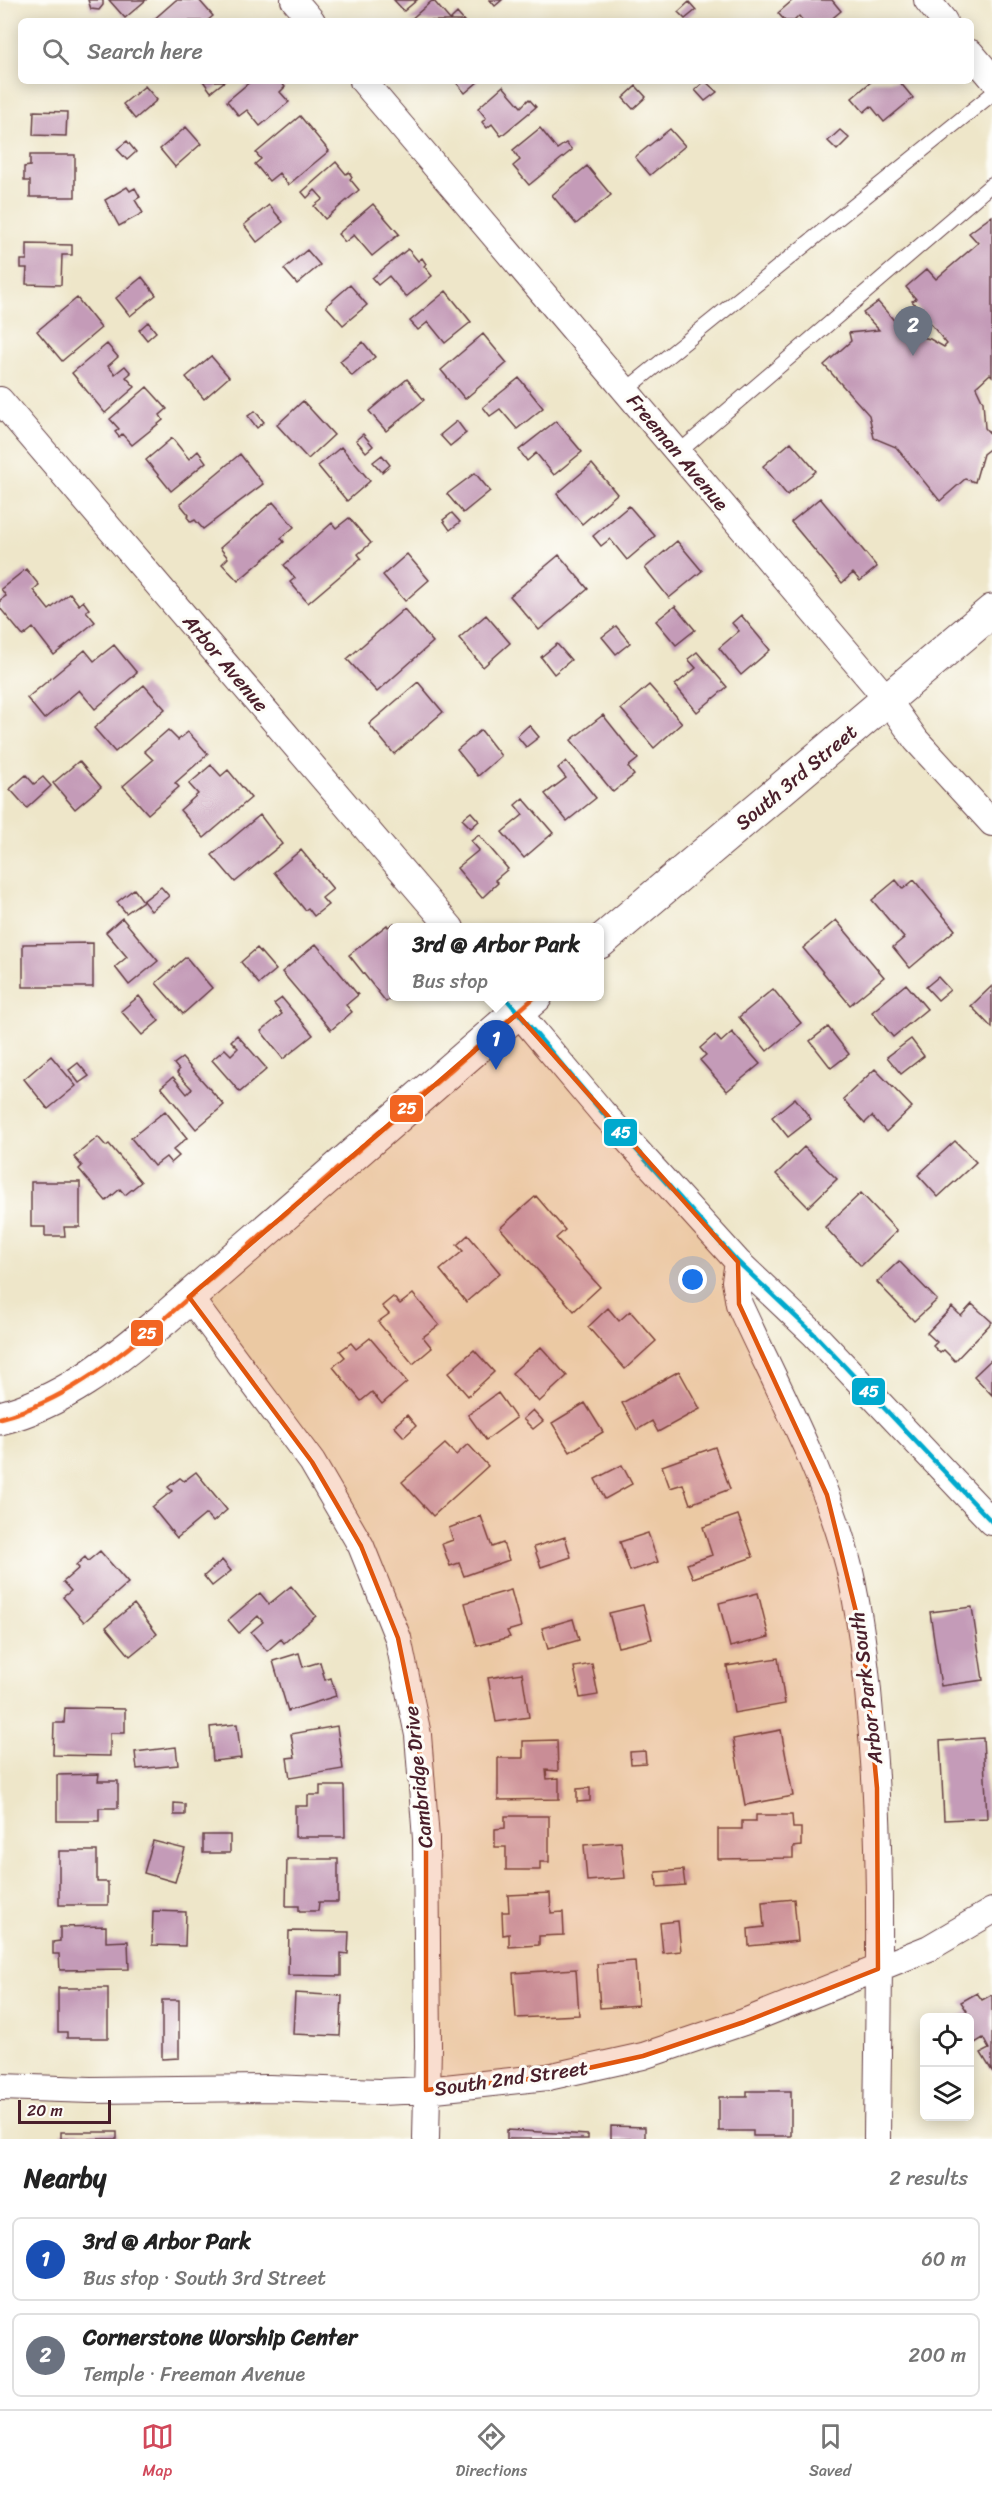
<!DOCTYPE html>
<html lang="en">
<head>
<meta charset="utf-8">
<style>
	body { margin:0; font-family:Sriracha,sans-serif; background:#f2f2f2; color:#222 }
	.controls { position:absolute; right:18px; bottom:18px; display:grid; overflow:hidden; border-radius:9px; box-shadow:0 3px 15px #0003 }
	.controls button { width:54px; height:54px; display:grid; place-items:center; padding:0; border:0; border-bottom:2px solid #e0e0e0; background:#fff; color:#222; font:30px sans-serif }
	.scale { position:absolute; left:18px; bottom:15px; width:93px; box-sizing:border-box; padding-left:6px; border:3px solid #4a1f2b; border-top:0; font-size:16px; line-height:21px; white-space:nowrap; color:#4a1f2b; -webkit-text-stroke:4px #fdfcf7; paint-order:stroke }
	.you { position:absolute; left:693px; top:1280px; width:21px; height:21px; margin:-15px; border:4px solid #fff; border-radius:50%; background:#1a73e8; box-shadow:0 0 0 9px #1a73e833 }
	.badge { display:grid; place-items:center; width:39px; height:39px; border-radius:50%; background:#d1495b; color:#fff; font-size:20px; font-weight:700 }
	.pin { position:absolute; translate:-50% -50px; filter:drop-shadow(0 2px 3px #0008) }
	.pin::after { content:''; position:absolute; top:32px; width:21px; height:18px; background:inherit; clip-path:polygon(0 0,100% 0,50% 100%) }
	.popup { position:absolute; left:388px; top:923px; width:216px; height:78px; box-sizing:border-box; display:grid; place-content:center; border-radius:9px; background:#fff; filter:drop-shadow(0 2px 4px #0005); font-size:20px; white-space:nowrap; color:#767676 }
	.popup b { font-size:22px; color:#222 }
	.popup::after { content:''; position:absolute; left:50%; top:100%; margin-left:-12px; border:12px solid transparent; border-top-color:#fff }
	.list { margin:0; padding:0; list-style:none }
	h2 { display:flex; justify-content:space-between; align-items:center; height:78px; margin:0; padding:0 24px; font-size:26px }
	h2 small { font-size:20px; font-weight:400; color:#767676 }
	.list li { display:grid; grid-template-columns:39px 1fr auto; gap:18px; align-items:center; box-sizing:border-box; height:84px; margin:0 12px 12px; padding:0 12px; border:2px solid #e0e0e0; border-radius:9px }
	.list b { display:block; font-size:22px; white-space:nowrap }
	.list p { margin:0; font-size:20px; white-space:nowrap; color:#767676 }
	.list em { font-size:20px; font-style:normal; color:#767676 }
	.icon { flex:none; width:33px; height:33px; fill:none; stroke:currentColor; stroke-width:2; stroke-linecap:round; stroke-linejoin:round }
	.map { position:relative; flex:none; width:992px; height:2139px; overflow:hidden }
	.search { position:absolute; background:#fff; box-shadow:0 3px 15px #0003; left:18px; right:18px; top:18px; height:66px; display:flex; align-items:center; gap:15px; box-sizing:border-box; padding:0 21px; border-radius:9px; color:#767676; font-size:22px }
	.sheet { height:270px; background:#fff }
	nav { display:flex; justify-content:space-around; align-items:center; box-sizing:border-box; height:84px; border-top:2px solid #e0e0e0; background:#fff; font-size:16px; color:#767676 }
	nav a { display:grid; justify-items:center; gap:3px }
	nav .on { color:#d1495b }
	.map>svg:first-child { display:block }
	.building { fill:#c49bb8 }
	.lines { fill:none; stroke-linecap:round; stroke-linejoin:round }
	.service-casing { stroke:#633d43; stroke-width:16 }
	.minor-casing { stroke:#633d43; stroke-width:28 }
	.tertiary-casing { stroke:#633d43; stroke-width:35 }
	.service { stroke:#fff; stroke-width:14 }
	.minor { stroke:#fff; stroke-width:26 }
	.tertiary { stroke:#fff; stroke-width:33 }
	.bus-1-casing { stroke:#fdfcf7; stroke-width:9 }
	.bus-2-casing { stroke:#fdfcf7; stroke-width:9 }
	.bus-1 { stroke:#00a9ce; stroke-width:4.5 }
	.bus-2 { stroke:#f26522; stroke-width:4.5 }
	.marked { fill:#e0560e; fill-opacity:0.2; stroke:#e0560e; stroke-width:4.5; stroke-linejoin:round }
	.labels { text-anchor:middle; stroke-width:6; stroke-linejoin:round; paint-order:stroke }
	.street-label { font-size:20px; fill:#4a1f2b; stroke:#fdfcf7 }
	.line-badge { stroke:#fdfcf7; stroke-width:2 }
	.badge-label { font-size:16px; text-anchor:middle; font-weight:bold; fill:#fff }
</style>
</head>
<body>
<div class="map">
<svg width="992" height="2139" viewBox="0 0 992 2139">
	<rect width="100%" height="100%" fill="#fdfcf7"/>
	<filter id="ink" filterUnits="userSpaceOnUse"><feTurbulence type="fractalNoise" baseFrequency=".0167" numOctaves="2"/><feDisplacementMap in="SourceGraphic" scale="12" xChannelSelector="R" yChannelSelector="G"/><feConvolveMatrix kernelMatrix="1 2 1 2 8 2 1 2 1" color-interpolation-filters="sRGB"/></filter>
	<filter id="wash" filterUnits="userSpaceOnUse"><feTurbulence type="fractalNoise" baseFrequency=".008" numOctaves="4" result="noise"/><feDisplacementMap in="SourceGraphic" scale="24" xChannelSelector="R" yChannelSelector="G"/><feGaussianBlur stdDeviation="1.35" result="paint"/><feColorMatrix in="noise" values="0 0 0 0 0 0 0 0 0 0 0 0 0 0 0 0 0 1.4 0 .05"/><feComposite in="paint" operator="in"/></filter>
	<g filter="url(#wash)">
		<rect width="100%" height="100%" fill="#eee6c9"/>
		<g id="blocks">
			<path class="building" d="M88,0H103V5L99,10L91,9Z
				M109,0H146L125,18Z
				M176,0H199L213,16L207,21H152Z
				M394,0H417L404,11Z
				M433,0L450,20L457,13L464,21H409Z
				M490,0H502L495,6Z
				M793,0H832L841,11L829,21H803L799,16L794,21H785L778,13Z
				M689,2L696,10L685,19L678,12Z
				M203,81H225L211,92Z
				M251,81H280L285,87L280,92L289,102L260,126L247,110L239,116L227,101Z
				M455,81H479L465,93Z
				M705,81L717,92L705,101L695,90Z
				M872,81H899L913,98L884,122L871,106L864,112L852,98Z
				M145,86L157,100L135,119L123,104Z
				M503,86L521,107L529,99L536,107L501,136L492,124L487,128L482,122L486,118L478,108Z
				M636,86L646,97L633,109L623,98Z
				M34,111L67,112L66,136L33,135Z
				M300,116L329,151L288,185L279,173L269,181L255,164L261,159L256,153Z
				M186,127L201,144L175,167L160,149Z
				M540,128L557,149L566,143L572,150L529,185L513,166L520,160L513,150Z
				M670,129L685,146L650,175L635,157Z
				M840,130L849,138L837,150L828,141Z
				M127,141L136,152L127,160L117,149Z
				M30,155H75V197H30V181H24V167L30,166Z
				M336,162L346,174L349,172L352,177L350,179L359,190L325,219L314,206L323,199L315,190L307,198L302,192Z
				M587,166L611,195L576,224L552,195Z
				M127,187L130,191L135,188L140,197L135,200L143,213L119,226L105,200Z
				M373,204L399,234L372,256L354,235L345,242L338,234Z
				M269,205L283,222L257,242L244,225Z
				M992,216V376L990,374L976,387L983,402L985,428L992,436V447L983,454L975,482L965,479L940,501L896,447L874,438L869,415L824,365L851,341L849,333L879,330L863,313L878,302L905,333L930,339L944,347L947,344L912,301L916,299L906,287L927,269L936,279L978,243L969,233Z
				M27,244L72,245V255H62L61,285L26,284L27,268H21V260H27Z
				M408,249L418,261L422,258L426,264L424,266L432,276L406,297L389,276L378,285L372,278Z
				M307,250L320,265L297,284L284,269Z
				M142,277L156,295L130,316L116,298Z
				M350,285L367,305L343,325L326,306Z
				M446,291L471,322L445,343L428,322L418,330L410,321Z
				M77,298L101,328L62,361L37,331Z
				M148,322L156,332L147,340L139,330Z
				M483,334L507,363L465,399L441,370Z
				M363,342L375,357L352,376L340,361Z
				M107,344L118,357L108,366L115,374L125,366L131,373L126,377L135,387L105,413L72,373Z
				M211,356L229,377L204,399L186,377Z
				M519,378L543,408L517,429L500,409L490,416L483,407Z
				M407,379L424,400L386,431L369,411Z
				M147,387L167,409L160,415L163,420L132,445L122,434L119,437L115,432L119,429L110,419Z
				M303,401L334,435L308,459L277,425Z
				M255,411L264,422L257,428L248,416Z
				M457,421L466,433L450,446L440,435Z
				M556,421L582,452L554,475L536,453L527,461L519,450Z
				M363,434L373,446L366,452L356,440Z
				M172,438L189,459L198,451L206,462L171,491L146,460Z
				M791,442L816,471L787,495L763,466Z
				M341,447L370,481L347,501L318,466Z
				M240,454L263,484L203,529L195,520L191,522L187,517L189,515L180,504Z
				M382,455L390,465L382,472L373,462Z
				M592,464L617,494L582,524L557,494Z
				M475,473L490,491L463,513L447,494Z
				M820,498L877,567L860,581L853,573L842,583L791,522Z
				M273,502L294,527L281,538L284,542L238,581L222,564L228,558L220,548Z
				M629,506L655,536L627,560L610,539L601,546L593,536Z
				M452,513L460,522L450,530L443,520Z
				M349,518L371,543L358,554L361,558L308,603L290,582L295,578L284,565L332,523L336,528Z
				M677,541L702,571L669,598L645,568Z
				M407,554L429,580L405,601L383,575Z
				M559,555L588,589L539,630L510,596Z
				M26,569L39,585L33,590L49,610L70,593L79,605L83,601L89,609L86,611L95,622L54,655L33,628L23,636L0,608V600L6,596L1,589Z
				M675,606L695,630L676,645L656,621Z
				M404,609L433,642L377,692L347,659Z
				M486,615L510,643L483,667L459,638Z
				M741,615L770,650L741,675L719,648L739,631L732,623Z
				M616,626L630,643L616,654L602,637Z
				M557,644L571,660L554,674L541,657Z
				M114,645L137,673L95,709L79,690L44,719L27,698L85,650L94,661Z
				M697,652L727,687L697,712L675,685L696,668L688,659Z
				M418,682L443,712L394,754L369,724Z
				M144,685L165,709L115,752L94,728Z
				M649,685L682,723L654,748L621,709Z
				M603,715L638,759L628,767L634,775L613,792L571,740Z
				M529,725L539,737L526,747L517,736Z
				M168,730L178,740L188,732L208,754L175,783L179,787L148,814L123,786L153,760L144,751Z
				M481,730L501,756L478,776L457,750Z
				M79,761L101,787L75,809L53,783Z
				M566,761L596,798L567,821L545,794L566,778L558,768Z
				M211,765L221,776L228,770L251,798L204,838L180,810L198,794L189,784Z
				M26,775L34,784L43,777L51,786L27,808L10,789Z
				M523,798L553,833L524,858L502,832L523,815L515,805Z
				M471,812L479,821L471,828L462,819Z
				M260,815L282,844L235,882L212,855Z
				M479,835L508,869L495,880L498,883L482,898L457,868L479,850L471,841Z
				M301,850L333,889L322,898L328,905L314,916L308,908L305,910L274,872Z
				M896,880L903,889L914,880L955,930L910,968L893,947L904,938L872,900Z
				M161,887L169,896L151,911L143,901Z
				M134,889L143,901L126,913L117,902Z
				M122,918L158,961L129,985L115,967L127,957L106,932Z
				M836,920L884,977L850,1005L803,948Z
				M394,923L398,928H392V997L386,1002L349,955L387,925L388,927Z
				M93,943V987H23V944Z
				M316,944L358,995L346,1005L352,1012L331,1030L282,972Z
				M257,948L276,970L259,984L241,962Z
				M186,957L212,988L183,1014L156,983Z
				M938,977L950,990L938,1000L926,987Z
				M906,984L927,1009L893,1037L872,1012Z
				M992,986V1028L971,1006Z
				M773,989L801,1023L767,1051L739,1017Z
				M139,996L159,1021L142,1035L121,1011Z
				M282,998L313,1035L283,1059L261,1031L282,1014L274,1004Z
				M828,1027L849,1054L831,1068L810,1041Z
				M732,1032L760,1064L727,1091L700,1060L706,1055L700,1048L715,1035L721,1042Z
				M237,1035L267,1069L240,1092L212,1060L225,1049L231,1055L238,1048L231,1041Z
				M911,1039L924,1056L901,1074L887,1057Z
				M51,1056L76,1086L48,1109L24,1079Z
				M182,1058L224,1105L196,1129L161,1087L173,1077L187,1094L192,1089L177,1073L179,1070L174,1064Z
				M78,1063L89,1076L79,1083L69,1070Z
				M875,1069L912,1107L886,1132L872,1116L865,1123L843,1099Z
				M795,1098L811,1119L788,1137L772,1117Z
				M165,1111L187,1138L173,1150L179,1156L171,1163L166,1157L154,1166L131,1138Z
				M98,1137L106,1146L109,1144L141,1182L125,1195L120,1189L106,1201L79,1169L82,1166L74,1157Z
				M955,1141L976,1162L938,1197L918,1175Z
				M804,1147L837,1179L808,1207L776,1174Z
				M31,1182H80V1227H64L65,1236H45V1227H31Z
				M861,1193L897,1231L861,1266L825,1227Z
				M536,1196L565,1230L556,1238L600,1287L574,1311L500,1228Z
				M468,1235L500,1273L466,1302L440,1270L463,1251L457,1245Z
				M899,1261L937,1300L914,1321L877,1282Z
				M413,1294L439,1325L423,1337L432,1348L413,1364L378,1322L389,1314L382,1306L393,1297L400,1304Z
				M972,1304L992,1322L955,1361L944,1350L940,1353L933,1346L937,1342L927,1333L952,1307L961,1316Z
				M608,1308L619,1321L630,1311L656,1341L625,1369L588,1327Z
				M370,1338L407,1382L382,1404L372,1392L361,1401L333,1367L345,1357L340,1351L351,1343L356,1349Z
				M541,1347L567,1376L539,1402L512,1373Z
				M474,1350L494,1372L468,1396L448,1373Z
				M992,1359V1395L974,1376Z
				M679,1371L700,1409L658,1432L652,1421L637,1430L622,1403Z
				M498,1393L516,1418L486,1440L468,1415Z
				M585,1403L603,1432L570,1452L552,1423Z
				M533,1410L543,1421L533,1429L523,1419Z
				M407,1415L416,1426L404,1437L394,1426Z
				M445,1444L456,1455L468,1444L488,1466L433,1516L402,1482Z
				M715,1447L730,1489L690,1504L683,1484L670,1488L662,1466Z
				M622,1465L632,1484L605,1499L595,1479Z
				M196,1472L227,1510L213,1522L206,1514L177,1538L152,1507L172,1491L168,1487L180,1478L184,1481Z
				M738,1515L753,1557L693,1578L687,1564L712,1555L703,1527Z
				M481,1516L492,1547L503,1543L509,1560L464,1576L459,1563L450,1566L442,1544L453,1540L449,1528Z
				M648,1533L658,1562L630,1571L620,1542Z
				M565,1537L571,1557L541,1567L534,1547Z
				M100,1551L128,1583L84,1622L63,1597L71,1591L63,1582L79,1568L76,1565L85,1557L88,1561Z
				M222,1560L231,1571L212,1586L204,1576Z
				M291,1586L316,1616L284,1643L281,1639L267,1651L251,1632L263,1622L258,1616L239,1633L228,1620L260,1593L269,1604Z
				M511,1590L521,1627L507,1631L510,1637L477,1646L465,1603Z
				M758,1593L769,1637L730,1647L719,1603Z
				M134,1604L157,1634L130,1656L106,1627Z
				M643,1605L652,1639L618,1647L609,1613Z
				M972,1607L983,1680L941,1686L930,1612Z
				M573,1619L579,1640L548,1649L542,1628Z
				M299,1653L303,1667L320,1662L325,1680L331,1678L336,1696L288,1711L273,1661Z
				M778,1658L785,1704L734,1713L727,1666Z
				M592,1664L598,1695L580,1698L574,1667Z
				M522,1673L529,1717L496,1722L488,1678Z
				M65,1708L125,1709V1733H110V1756L53,1755L54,1723H64Z
				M237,1724L241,1758L213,1761L210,1727Z
				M337,1726L343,1769L290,1778L287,1758L295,1757L291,1734Z
				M781,1730L793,1796L745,1805L733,1739Z
				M983,1738L987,1818L944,1820L940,1741Z
				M557,1740L558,1771L546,1770L547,1779L559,1778V1799L498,1800V1758H523V1741Z
				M176,1747L178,1765L137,1769L135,1752Z
				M645,1751L646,1763L631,1764L630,1752Z
				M99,1774L98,1781H118V1808H99V1821H57V1775Z
				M320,1786H344L345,1837H295V1806H308V1795H320Z
				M590,1788V1801L577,1802V1789Z
				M174,1803L185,1804V1815H174Z
				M756,1815H792L793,1828H801V1846L793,1847V1858L718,1859V1829H742V1821H756Z
				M505,1816H549V1862H540V1870H506V1847H495V1829L505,1828Z
				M203,1835H230V1853H203Z
				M153,1841L185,1849L175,1882L144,1873Z
				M621,1842L625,1878L587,1881L584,1845Z
				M59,1851H97V1882H108V1905H59Z
				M287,1859H338V1902H319L318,1911H299V1906H286Z
				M683,1870L685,1885L657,1887L656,1872Z
				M550,1893L551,1913L563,1912L564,1935L539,1936V1945L509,1947V1934L503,1935L502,1912H509L508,1895Z
				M794,1899L798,1941L749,1946L748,1929L764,1927L762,1902Z
				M153,1911L186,1912L185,1946L152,1945Z
				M678,1921L681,1951L663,1953L660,1923Z
				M106,1926V1942L128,1941L129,1969L60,1970L59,1954H53V1942L60,1941V1927Z
				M289,1931L349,1932L348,1954L341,1953V1976L288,1975Z
				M635,1961L638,2005L600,2008L597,1964Z
				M576,1969L579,2015L516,2018L513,1973Z
				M58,1988H108V2038H67V2032H58Z
				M295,1993L342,1996L340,2036L293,2034Z
				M977,1993L982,2000L991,1995L992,1996V2071L981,2053L989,2049L983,2038L970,2046V2018H956L967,2011L961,2002Z
				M162,2000H179V2058L162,2059Z
				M747,2091H791V2136H753V2131H719V2097H747Z
				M611,2126L645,2127V2139H611Z
				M507,2130L588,2135V2139H507Z
				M61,2132H117V2139H61Z"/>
		</g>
	</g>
	<g filter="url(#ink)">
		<use href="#blocks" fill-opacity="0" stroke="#633d43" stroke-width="1.5"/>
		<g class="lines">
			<g class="service-casing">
				<path id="service" d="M626,390L992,94
					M679,452L992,184"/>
			</g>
			<g class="minor-casing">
				<path id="minor" d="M294,0L312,21
					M927,0L944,21
					M971,53L992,78
					M363,81L887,699L916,740L992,823
					M0,400L451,928
					M504,996L602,1112L738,1262L814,1334L992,1522
					M738,1262L735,1281L739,1304C777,1387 827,1478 849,1567C860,1615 866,1664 870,1714C884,1855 878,1997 877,2139
					M189,1297L312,1462L361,1546L398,1638L418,1735L426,1839L428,2046L426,2139
					M0,2087L91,2090L269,2088L380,2092L426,2090L548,2077L643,2056L744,2022L929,1948L992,1911"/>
			</g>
			<g class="tertiary-casing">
				<path id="tertiary" d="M600,942L992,611
					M0,1418C64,1402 113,1361 163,1320L536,996"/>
			</g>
			<use href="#service" class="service"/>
			<use href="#minor" class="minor"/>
			<use href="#tertiary" class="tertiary"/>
			<g class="bus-1-casing">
				<path id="bus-1" d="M504,996L602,1112L738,1262L814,1334L992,1522"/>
			</g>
			<g class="bus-2-casing">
				<path id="bus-2" d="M0,1418C64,1402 113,1361 163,1320L536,996"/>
			</g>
			<use href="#bus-1" class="bus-1"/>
			<use href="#bus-2" class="bus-2"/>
		</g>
	</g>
	<path class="marked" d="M517,1014L738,1262L739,1304L827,1495L863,1640L877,1788L878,1969L744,2022L643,2056L548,2077L426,2090V1839L418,1735L398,1638L361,1546L312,1462L189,1297Z"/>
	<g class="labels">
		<g class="street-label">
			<text transform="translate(678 452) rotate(50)" y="7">Freeman Avenue</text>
			<text transform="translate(226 663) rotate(50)" y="7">Arbor Avenue</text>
			<text transform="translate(796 777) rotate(-40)" y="7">South 3rd Street</text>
			<text transform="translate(866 1688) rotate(-97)" y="7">Arbor Park South</text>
			<text transform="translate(418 1777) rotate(-96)" y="7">Cambridge Drive</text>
			<text transform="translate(511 2078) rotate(-8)" y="7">South 2nd Street</text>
		</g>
	</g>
	<g class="line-badge">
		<rect x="389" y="1094" width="35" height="29" rx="6" fill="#f26522"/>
		<rect x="603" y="1118" width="35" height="29" rx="6" fill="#00a9ce"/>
		<rect x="130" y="1319" width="34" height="28" rx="6" fill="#f26522"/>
		<rect x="851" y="1377" width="35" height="29" rx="6" fill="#00a9ce"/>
	</g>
	<g class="badge-label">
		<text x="407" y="1114">25</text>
		<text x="621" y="1138">45</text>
		<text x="147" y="1339">25</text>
		<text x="869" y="1397">45</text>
	</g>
</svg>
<div class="controls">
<button><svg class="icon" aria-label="locate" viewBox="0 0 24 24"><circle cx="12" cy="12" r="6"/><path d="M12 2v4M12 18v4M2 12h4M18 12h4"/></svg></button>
<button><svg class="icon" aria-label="layers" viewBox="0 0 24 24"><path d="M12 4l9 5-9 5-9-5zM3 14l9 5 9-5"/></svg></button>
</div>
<div class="scale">20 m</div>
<div class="you"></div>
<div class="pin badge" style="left:496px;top:1070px;background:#1a4fb4">1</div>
<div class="popup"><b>3rd @ Arbor Park</b>Bus stop</div>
<div class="pin badge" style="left:913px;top:356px;background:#6b7280">2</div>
<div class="search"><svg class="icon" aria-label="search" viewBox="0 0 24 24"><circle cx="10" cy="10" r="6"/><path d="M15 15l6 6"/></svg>Search here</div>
</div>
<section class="sheet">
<h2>Nearby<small>2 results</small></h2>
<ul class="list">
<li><span class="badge" style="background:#1a4fb4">1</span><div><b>3rd @ Arbor Park</b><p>Bus stop · South 3rd Street</p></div><em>60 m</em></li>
<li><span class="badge" style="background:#6b7280">2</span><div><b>Cornerstone Worship Center</b><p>Temple · Freeman Avenue</p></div><em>200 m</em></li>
</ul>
</section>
<nav>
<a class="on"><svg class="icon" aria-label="map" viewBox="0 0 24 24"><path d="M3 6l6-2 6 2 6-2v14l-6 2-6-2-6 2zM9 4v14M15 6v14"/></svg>Map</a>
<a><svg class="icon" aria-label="directions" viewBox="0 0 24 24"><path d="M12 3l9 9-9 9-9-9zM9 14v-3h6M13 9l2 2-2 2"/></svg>Directions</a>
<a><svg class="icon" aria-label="saved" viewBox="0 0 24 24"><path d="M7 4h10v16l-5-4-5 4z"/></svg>Saved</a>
</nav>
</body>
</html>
